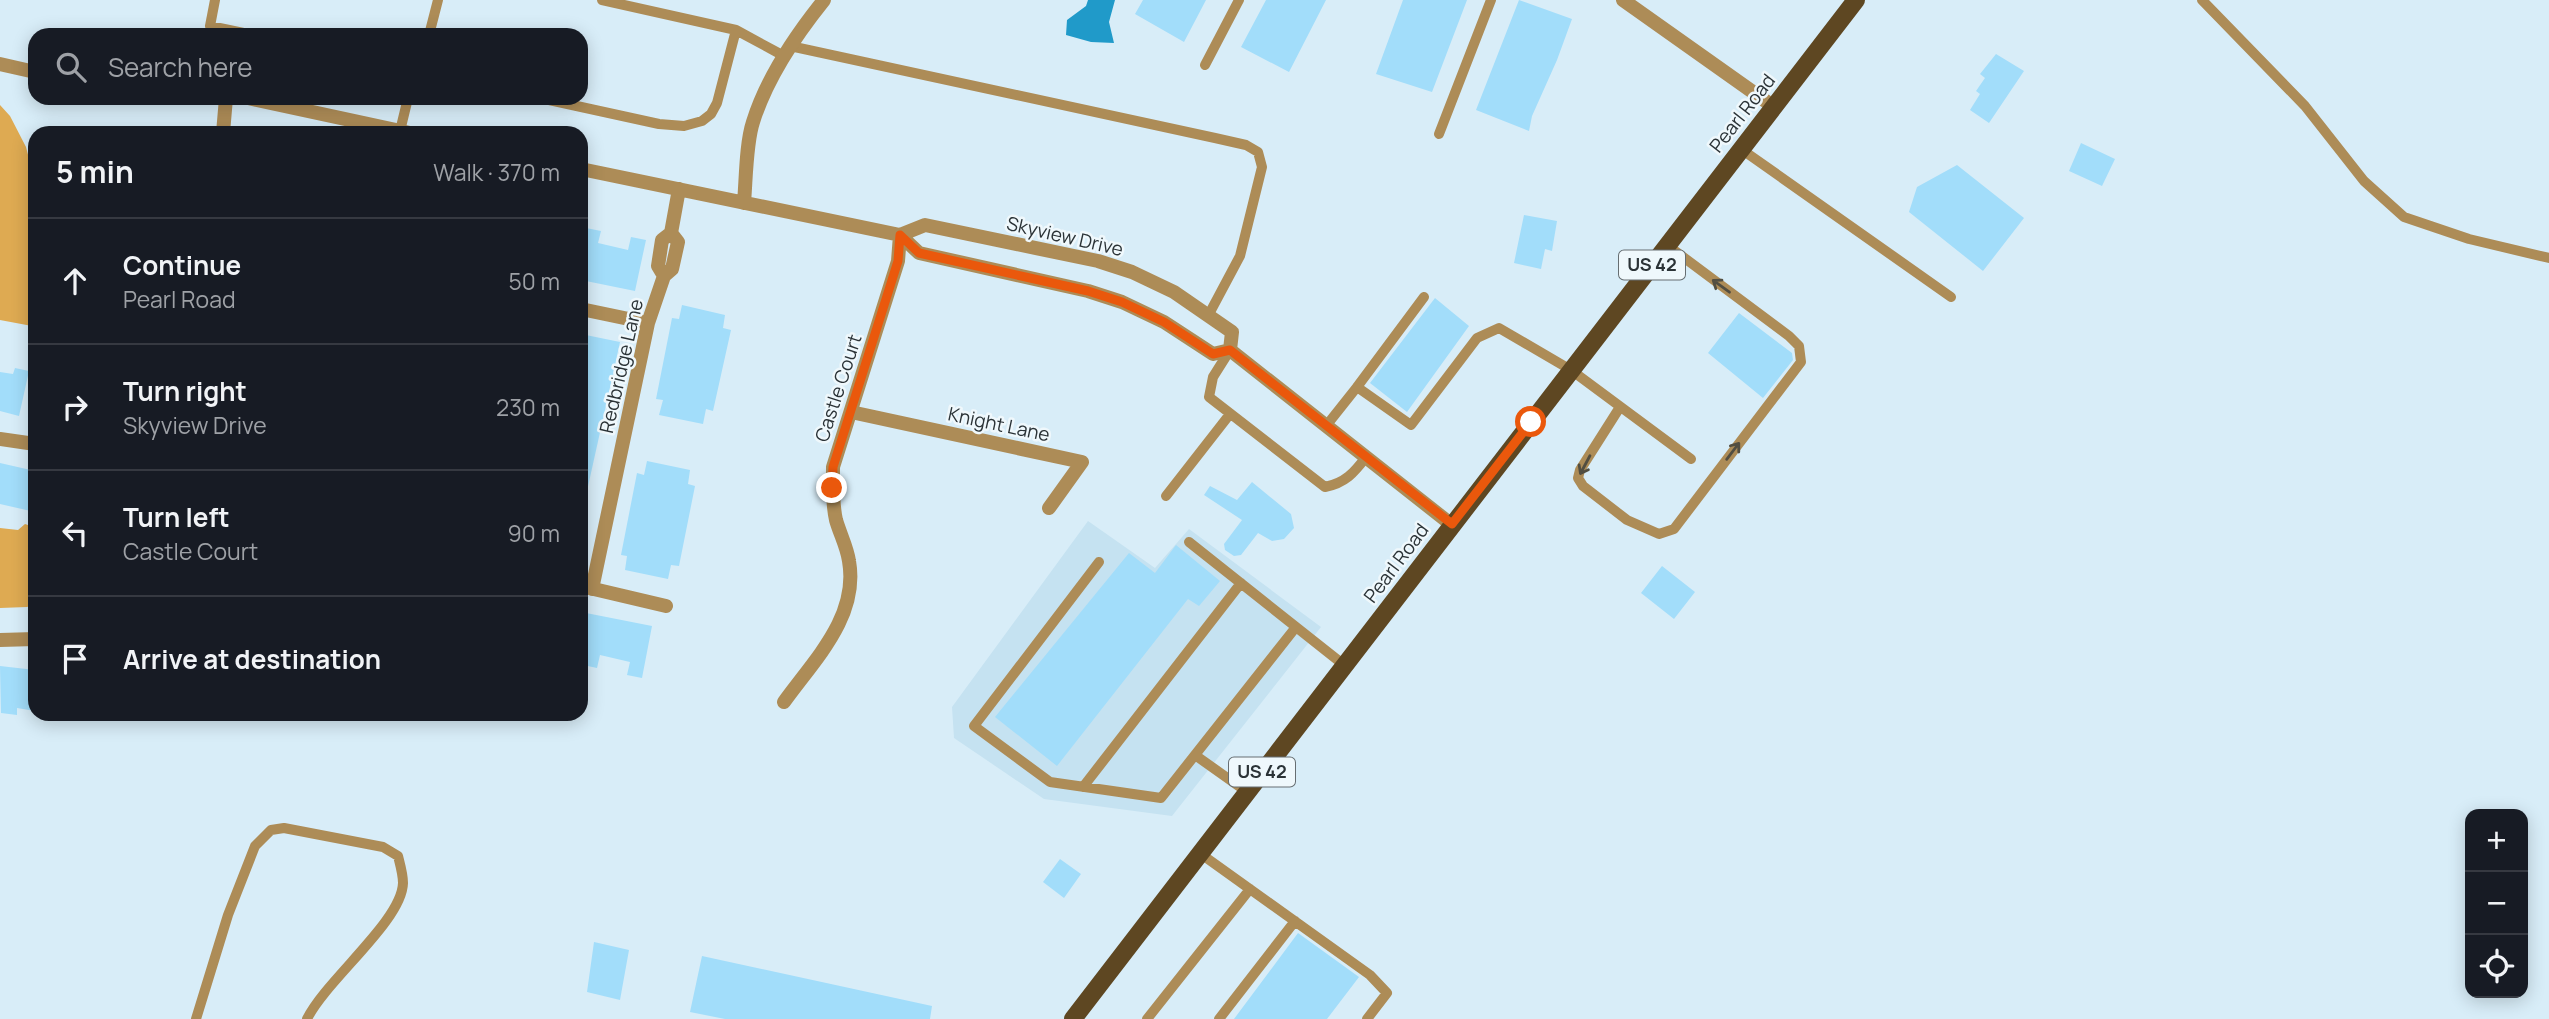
<!DOCTYPE html>
<html lang="en">
<head>
<meta charset="utf-8">
<style>
	body { margin:0; font-family:Manrope,sans-serif; background:#20242c; color:#f1f3f6 }
	.controls { position:absolute; right:21px; bottom:21px; display:grid; overflow:hidden; border-radius:14px; box-shadow:0 4px 18px #0003 }
	.controls button { width:63px; height:63px; display:grid; place-items:center; padding:0; border:0; border-bottom:2px solid #363941; background:#171b24; color:#f1f3f6; font:35px sans-serif }
	.stop { position:absolute; width:21px; height:21px; margin:-16px; border:5px solid #ea580c; border-radius:50%; background:#fff }
	.stop.end { background:#ea580c; border-color:#fff; box-shadow:0 2px 7px #0008 }
	.list { margin:0; padding:0; list-style:none }
	h2 { display:flex; justify-content:space-between; align-items:center; height:91px; margin:0; padding:0 28px; font-size:30px }
	h2 small { font-size:23px; font-weight:400; color:#9ea1a6 }
	.list li { display:grid; grid-template-columns:46px 1fr auto; gap:21px; align-items:center; box-sizing:border-box; height:126px; padding:0 28px; border-top:2px solid #363941 }
	.list b { display:block; font-size:26px; white-space:nowrap }
	.list p { margin:0; font-size:23px; white-space:nowrap; color:#9ea1a6 }
	.list em { font-size:23px; font-style:normal; color:#9ea1a6 }
	.icon { flex:none; width:38px; height:38px; fill:none; stroke:currentColor; stroke-width:2; stroke-linecap:round; stroke-linejoin:round }
	.map { position:relative; flex:none; width:2549px; height:1019px; overflow:hidden }
	.search { position:absolute; background:#171b24; box-shadow:0 4px 18px #0003; left:28px; top:28px; width:560px; height:77px; display:flex; align-items:center; gap:18px; box-sizing:border-box; padding:0 24px; border-radius:21px; color:#9ea1a6; font-size:26px }
	.panel { position:absolute; background:#171b24; box-shadow:0 4px 18px #0003; left:28px; top:126px; width:560px; height:595px; border-radius:21px }
	.map>svg:first-child { display:block }
	.built { fill:#c5e2f1 }
	.forest { fill:#deaa52 }
	.water { fill:#209ac9 }
	.building { fill:#a2ddfa }
	.lines { fill:none; stroke-linecap:round; stroke-linejoin:round }
	.service { stroke:#ad8c57; stroke-width:10 }
	.minor { stroke:#ad8c57; stroke-width:14 }
	.primary { stroke:#5e4722; stroke-width:18 }
	.oneway { stroke:#524e41 }
	.route { stroke:#ea580c; stroke-width:9 }
	.labels { text-anchor:middle; stroke-width:5; stroke-linejoin:round; paint-order:stroke }
	.shield { fill:#eff8fc; stroke:#666e72; stroke-width:2 }
	.shield-label { font-size:18px; font-weight:bold; fill:#2b3337 }
	.street-label { font-size:19px; fill:#2b3337; stroke:#eff8fc }
</style>
</head>
<body>
<div class="map">
<svg width="2549" height="1019" viewBox="0 0 2549 1019">
	<rect width="100%" height="100%" fill="#d8edf8"/>
	<path class="built" d="M1088,521L1155,568L1189,529L1321,627L1172,816L1044,799L954,738L952,707Z"/>
	<path class="forest" d="M0,105L10,116L26,147L34,178L32,326L0,320Z
		M25,524L34,527L35,530V604L27,607L0,608V528L18,530Z"/>
	<path class="water" d="M1088,0H1115L1109,22L1114,43L1091,42L1066,35L1067,20L1086,6Z"/>
	<path class="building" d="M1143,0H1206L1184,42L1135,14Z
		M1266,0H1326L1289,72L1241,47Z
		M1403,0H1467L1432,92L1376,74Z
		M1519,0L1572,19L1557,60L1532,116L1529,131L1476,110Z
		M1996,54L2024,71L1989,123L1970,110L1980,94L1976,91L1985,78L1980,74Z
		M2081,143L2115,159L2102,186L2069,171Z
		M1957,165L2024,218L1983,271L1909,212L1917,187Z
		M1524,215L1557,221L1552,251L1545,249L1541,269L1514,263Z
		M586,228L601,231L598,243L628,250L631,237L646,240L635,291L581,280V241H584Z
		M1435,298L1469,326L1407,412L1370,383Z
		M682,305L725,315L723,328L731,330L713,411L706,409L703,424L659,415L663,400L656,399L672,318L679,319Z
		M1739,313L1792,353L1793,360L1763,398L1708,353Z
		M581,334L620,342L587,491L581,490Z
		M15,368L29,371L19,416L0,411V372L13,374Z
		M647,461L690,470L688,484L695,486L679,566L671,565L668,579L625,570L627,556L621,555L637,473L644,475Z
		M0,463L35,471V512L0,504Z
		M1252,482L1291,514L1294,528L1284,539L1272,541L1258,533L1241,555L1234,556L1225,550L1224,544L1242,520L1204,495L1210,486L1237,500Z
		M1176,545L1220,581L1199,606L1188,599L1057,766L995,717L1129,553L1155,573Z
		M1662,566L1695,592L1674,619L1641,593Z
		M581,612L652,626L642,678L627,675L630,662L600,655L597,668L583,665L585,652L581,651Z
		M0,666L35,670V711L17,708V715L1,713Z
		M1060,859L1081,874L1064,898L1043,882Z
		M1298,933L1359,977L1327,1019H1234Z
		M594,942L629,950L620,1000L587,992Z
		M702,956L932,1006L930,1019H725L690,1012Z"/>
	<g class="lines">
		<path class="service" d="M215,0L210,26L253,35
			M602,0L736,30L784,56
			M2202,0L2305,106L2364,181L2404,217L2469,239L2549,258
			M429,35L438,0
			M790,46L1215,138L1246,145L1258,152L1262,167L1240,256L1208,316
			M1205,65L1239,0
			M540,98L659,124L684,126L702,121L711,114L717,103L736,30
			M400,131L408,98
			M1439,134L1491,0
			M1741,149L1951,297
			M1230,350L1213,377L1209,397L1325,487C1345,483 1354,473 1366,457
			M1357,387L1424,297
			M1620,407L1580,470L1578,478L1583,486L1627,520L1659,534L1674,529L1801,362L1799,346L1789,336L1667,245
			M1326,426L1357,387L1411,425L1477,338L1499,328L1571,370L1691,459
			M1166,496L1230,414
			M1189,542L1344,665
			M1099,562L974,726L1050,782L1161,798L1296,627
			M1195,755L1247,792
			M1083,787L1241,583
			M1201,854L1370,975L1387,993L1367,1019
			M196,1019L228,915L255,846L271,830L284,828L383,847L398,856C400,864 403,874 403,883C402,921 326,980 307,1019
			M1147,1019L1250,889
			M1219,1019L1295,921"/>
		<path class="minor" d="M1623,0L1774,107
			M0,64L35,72
			M248,98L410,133
			M223,133L226,98
			M581,169L900,235L898,261L833,467C833,484 832,503 836,520C840,534 847,547 849,561C859,617 814,660 784,702
			M744,203C746,180 746,143 753,122C767,77 795,36 824,0
			M925,225L1098,261L1132,272L1174,292L1232,332L1230,350L1213,354L1164,322L1122,302L1088,291L919,253L900,235Z
			M671,233L662,240L658,266L664,276L672,269L678,242L671,233L679,189
			M581,309L648,323
			M1230,350L1452,525
			M851,412L1082,462L1049,508
			M0,439L35,444
			M581,586L666,606
			M592,589L648,323L664,276
			M0,640L35,639"/>
		<path class="primary" d="M1073,1019L1856,0"/>
	</g>
	<defs><path id="oneway-shaft" d="M-6 0H5M1.5-3L5.5 0L1.5 3" fill="none" stroke-width="1.6" stroke-linecap="round" stroke-linejoin="round" transform="scale(1.75)"/></defs>
	<g class="oneway">
		<use href="#oneway-shaft" transform="translate(1721 286) rotate(-144)"/>
		<use href="#oneway-shaft" transform="translate(1733 451) rotate(-53)"/>
		<use href="#oneway-shaft" transform="translate(1585 465) rotate(118)"/>
	</g>
	<g class="lines">
		<path class="route" d="M832,488L833,467L898,261L900,235L919,253L1088,291L1122,302L1164,322L1213,354L1230,350L1452,524L1531,422"/>
	</g>
	<g class="labels">
		<g class="shield">
			<rect x="1619" y="250.5" width="66" height="29" rx="5"/>
			<rect x="1229" y="757.5" width="66" height="29" rx="5"/>
		</g>
		<g class="shield-label">
			<text x="1652" y="271">US 42</text>
			<text x="1262" y="778">US 42</text>
		</g>
		<g class="street-label">
			<text transform="translate(1742 113) rotate(-52)" y="7">Pearl Road</text>
			<text transform="translate(1065 236) rotate(13)" y="7">Skyview Drive</text>
			<text transform="translate(621 366) rotate(-77)" y="7">Redbridge Lane</text>
			<text transform="translate(838 388) rotate(-72)" y="7">Castle Court</text>
			<text transform="translate(999 424) rotate(12)" y="7">Knight Lane</text>
			<text transform="translate(1396 563) rotate(-53)" y="7">Pearl Road</text>
		</g>
	</g>
</svg>
<div class="controls">
<button>+</button>
<button>−</button>
<button><svg class="icon" aria-label="locate" viewBox="0 0 24 24"><circle cx="12" cy="12" r="6"/><path d="M12 2v4M12 18v4M2 12h4M18 12h4"/></svg></button>
</div>
<div class="stop" style="left:1531px;top:422px"></div>
<div class="stop end" style="left:832px;top:488px"></div>
<div class="search"><svg class="icon" aria-label="search" viewBox="0 0 24 24"><circle cx="10" cy="10" r="6"/><path d="M15 15l6 6"/></svg>Search here</div>
<section class="panel">
<h2>5 min<small>Walk · 370 m</small></h2>
<ul class="list">
<li><svg class="icon" aria-label="ahead" viewBox="0 0 24 24"><path d="M12 20V5M6 11l6-6 6 6"/></svg><div><b>Continue</b><p>Pearl Road</p></div><em>50 m</em></li>
<li><svg class="icon" aria-label="right" viewBox="0 0 24 24"><path d="M7 20v-9h11M14 6l5 5-5 5"/></svg><div><b>Turn right</b><p>Skyview Drive</p></div><em>230 m</em></li>
<li><svg class="icon" aria-label="left" viewBox="0 0 24 24"><path d="M17 20v-9H6M10 6l-5 5 5 5"/></svg><div><b>Turn left</b><p>Castle Court</p></div><em>90 m</em></li>
<li><svg class="icon" aria-label="arrive" viewBox="0 0 24 24"><path d="M6 21V4h12l-3 4 3 4H6"/></svg><div><b>Arrive at destination</b></div></li>
</ul>
</section>
</div>
</body>
</html>
